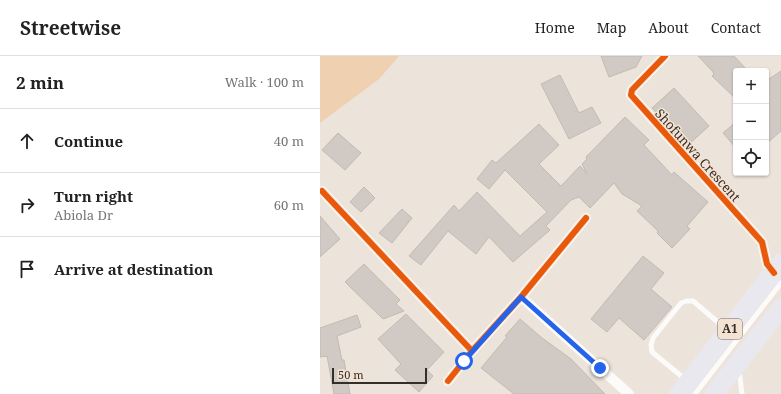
<!DOCTYPE html>
<html lang="en">
<head>
<meta charset="utf-8">
<style>
	body { margin:0; font-family:"Noto Serif",serif; background:#f6f6f6; color:#222 }
	.controls { position:absolute; right:12px; top:12px; display:grid; overflow:hidden; border-radius:4px; box-shadow:0 1px 3px #0004 }
	.controls button { width:36px; height:36px; display:grid; place-items:center; padding:0; border:0; border-bottom:1px solid #e0e0e0; background:#fff; color:#222; font:20px sans-serif }
	.scale { position:absolute; left:12px; bottom:10px; width:95px; box-sizing:border-box; padding-left:4px; border:2px solid #342e28; border-top:0; font-size:11px; line-height:14px; white-space:nowrap; color:#342e28; -webkit-text-stroke:3px #f4e3d3; paint-order:stroke }
	.stop { position:absolute; width:12px; height:12px; margin:-9px; border:3px solid #2563eb; border-radius:50%; background:#fff }
	.stop.end { background:#2563eb; border-color:#fff; box-shadow:0 1px 4px #0008 }
	.list { margin:0; padding:0; list-style:none }
	h2 { display:flex; justify-content:space-between; align-items:center; height:52px; margin:0; padding:0 16px; font-size:17px }
	h2 small { font-size:13px; font-weight:400; color:#767676 }
	.list li { display:grid; grid-template-columns:26px 1fr auto; gap:12px; align-items:center; box-sizing:border-box; height:64px; padding:0 16px; border-top:1px solid #e0e0e0 }
	.list b { display:block; font-size:15px; white-space:nowrap }
	.list p { margin:0; font-size:13px; white-space:nowrap; color:#767676 }
	.list em { font-size:13px; font-style:normal; color:#767676 }
	.icon { flex:none; width:22px; height:22px; fill:none; stroke:currentColor; stroke-width:2; stroke-linecap:round; stroke-linejoin:round }
	.map { position:relative; flex:none; width:461px; height:338px; overflow:hidden }
	header { display:flex; align-items:center; gap:24px; box-sizing:border-box; height:56px; padding:0 20px; background:#fff; border-bottom:1px solid #e0e0e0 }
	header strong { font-size:19px }
	nav { display:flex; gap:22px; margin-inline-start:auto; font-size:14px }
	main { display:flex }
	aside { flex:1; background:#fff }
	.map>svg:first-child { display:block }
	.green { fill:#efd0b0 }
	.building { fill:#d1cac4; stroke:#c2bab3 }
	.lines { fill:none; stroke-linecap:round; stroke-linejoin:round }
	.lane { stroke:#fcfbfa; stroke-width:5 }
	.street { stroke:#fcfbfa; stroke-width:10 }
	.highway { stroke:#e9e8ef; stroke-width:19 }
	.cycleway-casing { stroke:#f4e3d3; stroke-width:8 }
	.cycleway { stroke:#e8590c; stroke-width:6 }
	.route { stroke:#2563eb; stroke-width:5 }
	.labels { text-anchor:middle; stroke-width:3; stroke-linejoin:round; paint-order:stroke }
	.shield { fill:#f4e3d3; stroke:#6e645b; stroke-width:1 }
	.shield-label { font-size:12px; font-weight:bold; fill:#342e28 }
	.street-label { font-size:13px; fill:#342e28; stroke:#f4e3d3 }
</style>
</head>
<body>
<header>
<strong>Streetwise</strong>
<nav><a>Home</a><a>Map</a><a>About</a><a>Contact</a></nav>
</header>
<main>
<aside>
<h2>2 min<small>Walk · 100 m</small></h2>
<ul class="list">
<li><svg class="icon" aria-label="ahead" viewBox="0 0 24 24"><path d="M12 20V5M6 11l6-6 6 6"/></svg><div><b>Continue</b></div><em>40 m</em></li>
<li><svg class="icon" aria-label="right" viewBox="0 0 24 24"><path d="M7 20v-9h11M14 6l5 5-5 5"/></svg><div><b>Turn right</b><p>Abiola Dr</p></div><em>60 m</em></li>
<li><svg class="icon" aria-label="arrive" viewBox="0 0 24 24"><path d="M6 21V4h12l-3 4 3 4H6"/></svg><div><b>Arrive at destination</b></div></li>
</ul>
</aside>
<div class="map">
<svg width="461" height="338" viewBox="0 0 461 338">
	<rect width="100%" height="100%" fill="#ece3db"/>
	<path class="green" d="M0,0H79L59,23L0,67Z"/>
	<path class="building" d="M281,0H322L316,11L289,21Z
		M378,0H414L428,15H416V43L392,20L394,19L393,16Z
		M461,15V75L446,88V25Z
		M240,19L259,57L272,51L281,67L249,83L221,28Z
		M354,32L389,70L367,90L332,52Z
		M305,61L329,84L324,89L352,119L354,116L388,146L367,170L370,173L352,192L337,177L338,175L317,155L322,150L302,138L294,127L270,152L259,141L251,144L226,170L230,174L193,206L169,181L156,198L128,175L101,209L89,200L134,149L139,155L157,136L200,180L227,156L185,114L169,133L157,123L172,104L176,107L219,68L239,89L219,108L241,130L260,110L267,118L262,108L267,103L266,101Z
		M416,66V92L403,77Z
		M18,77L41,97L25,114L2,94Z
		M44,131L55,142L41,156L30,146Z
		M82,153L92,162L72,187L59,177Z
		M0,160L20,183L0,201Z
		M323,200L344,217L331,233L352,251L324,284L299,262L287,276L271,263Z
		M44,208L80,244L76,248L84,255L63,263L25,226Z
		M86,258L124,296L107,314L113,320L99,336L75,314L81,308L58,283Z
		M37,259L41,271L17,280L22,304H24L30,338H14L7,300L0,301V272Z
		M200,263L222,282L251,303L285,338H194L161,312L187,281L185,280Z"/>
	<g class="lines">
		<path class="lane" d="M419,313L422,338
			M365,323L332,296L331,289L333,282L361,247L367,245H373L406,273
			M375,338L461,227"/>
		<path class="street" d="M345,0L312,34L311,39L442,186L447,208L454,217
			M2,135L152,295
			M201,241L309,338
			M128,325L152,295L201,241L266,162"/>
		<path class="highway" d="M359,338L461,207
			M394,338L461,252"/>
		<g class="cycleway-casing">
			<path id="cycleway" d="M345,0L312,34L311,39L442,186L447,208L454,217
				M2,135L152,295
				M128,325L152,295L201,241L266,162"/>
		</g>
		<use href="#cycleway" class="cycleway"/>
	</g>
	<g class="lines">
		<path class="route" d="M144,305L201,241L280,312"/>
	</g>
	<g class="labels">
		<rect class="shield" x="398" y="263" width="24" height="20" rx="3"/>
		<g class="shield-label">
			<text x="410" y="277">A1</text>
		</g>
		<g class="street-label">
			<text transform="translate(378 99) rotate(48)" y="5">Shofunwa Crescent</text>
		</g>
	</g>
</svg>
<div class="controls">
<button>+</button>
<button>−</button>
<button><svg class="icon" aria-label="locate" viewBox="0 0 24 24"><circle cx="12" cy="12" r="6"/><path d="M12 2v4M12 18v4M2 12h4M18 12h4"/></svg></button>
</div>
<div class="scale">50 m</div>
<div class="stop" style="left:144px;top:305px"></div>
<div class="stop end" style="left:280px;top:312px"></div>
</div>
</main>
</body>
</html>
